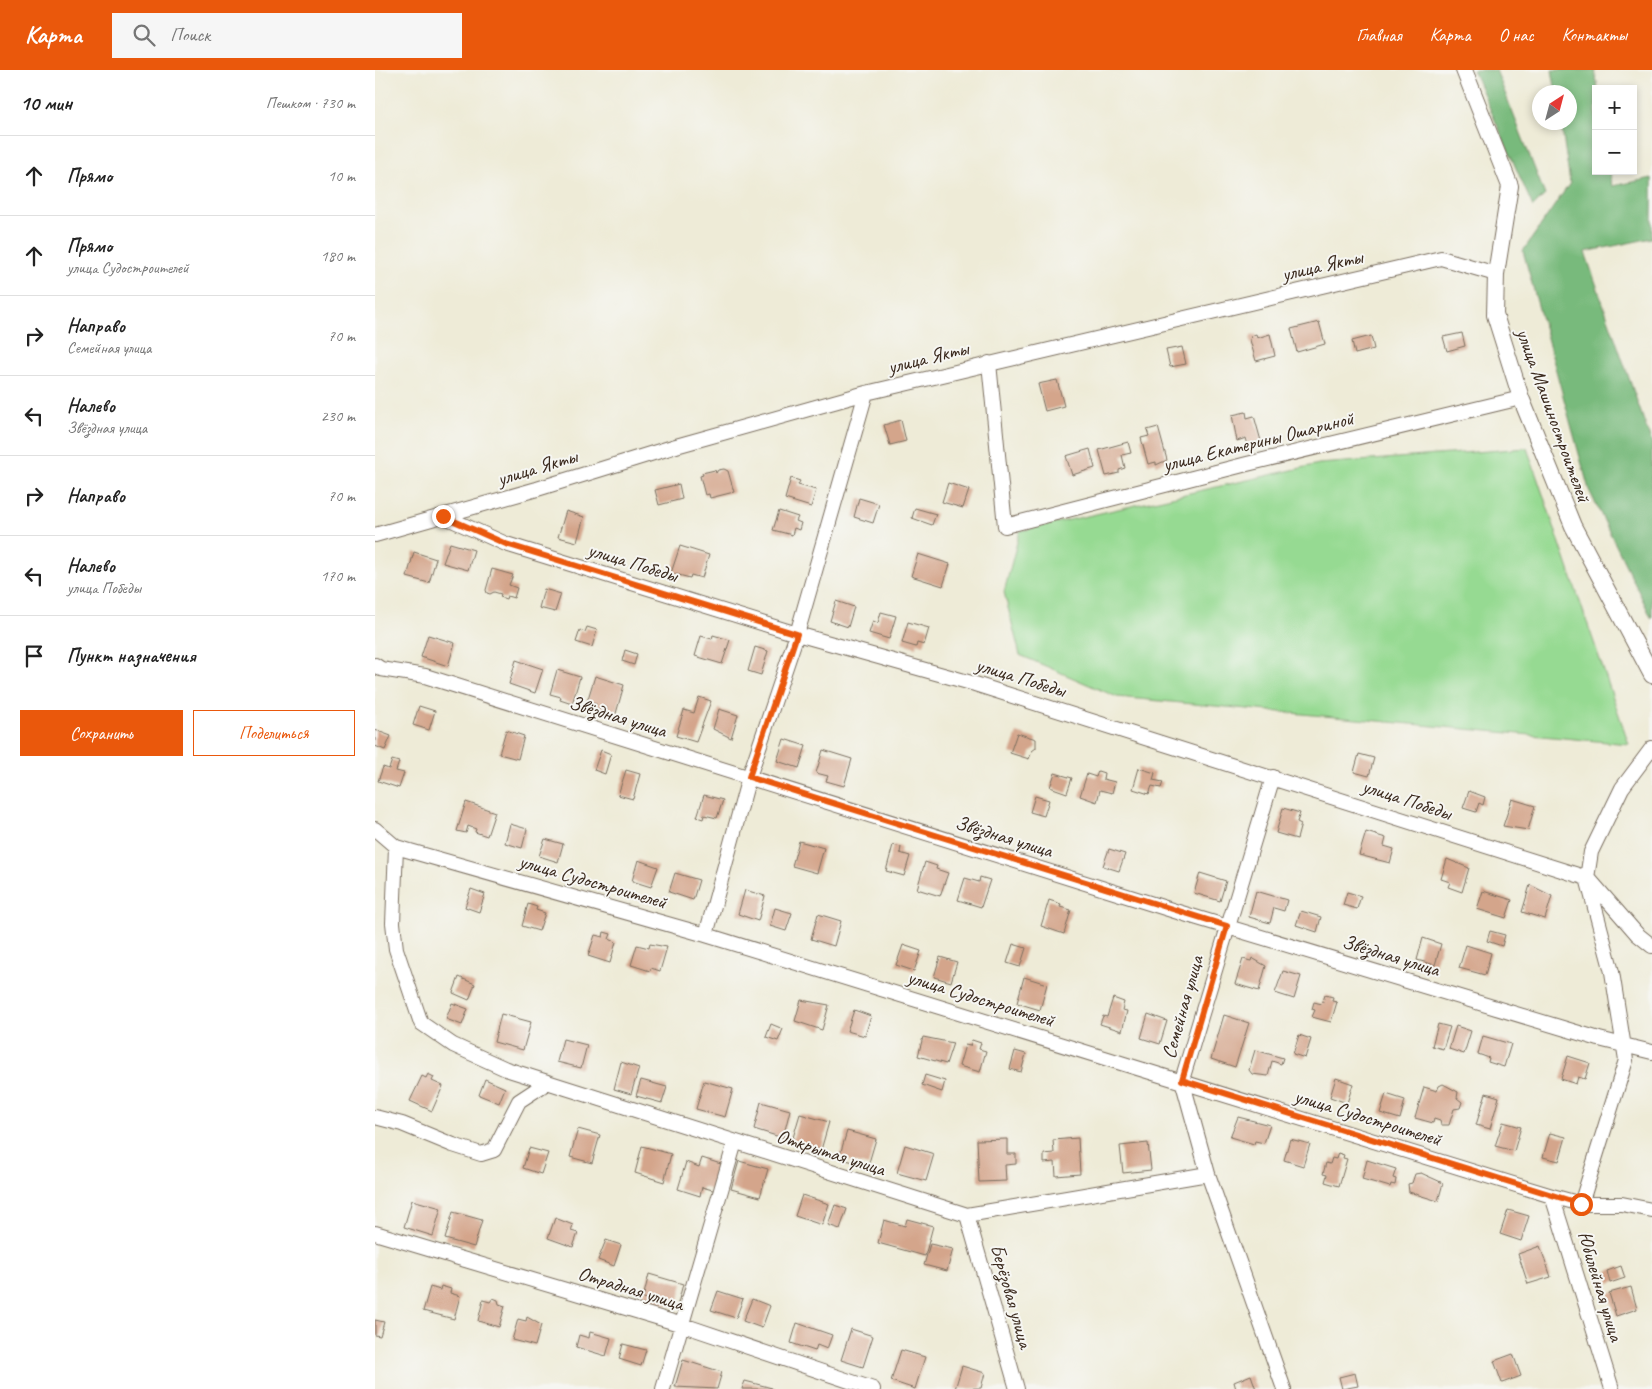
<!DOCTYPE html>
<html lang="ru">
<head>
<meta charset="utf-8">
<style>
	body { margin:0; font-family:Caveat,sans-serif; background:#f6f6f6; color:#222 }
	.controls { position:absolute; right:15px; top:15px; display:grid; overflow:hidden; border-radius:0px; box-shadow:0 2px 8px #0003 }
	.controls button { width:45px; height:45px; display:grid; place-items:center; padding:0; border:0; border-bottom:1px solid #e0e0e0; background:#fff; color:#222; font:25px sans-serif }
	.compass { position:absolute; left:1157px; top:15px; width:45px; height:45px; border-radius:50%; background:#fff; box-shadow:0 2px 8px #0003; rotate:36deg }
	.stop { position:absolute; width:15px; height:15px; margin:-11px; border:4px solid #ea580c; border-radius:50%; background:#fff }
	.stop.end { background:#ea580c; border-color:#fff; box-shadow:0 1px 5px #0008 }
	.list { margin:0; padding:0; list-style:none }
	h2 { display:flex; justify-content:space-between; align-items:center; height:65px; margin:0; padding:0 20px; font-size:21px }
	h2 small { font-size:16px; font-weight:400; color:#767676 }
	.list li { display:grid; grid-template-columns:32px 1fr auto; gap:15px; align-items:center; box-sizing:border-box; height:80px; padding:0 20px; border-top:1px solid #e0e0e0 }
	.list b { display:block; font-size:19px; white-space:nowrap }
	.list p { margin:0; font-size:16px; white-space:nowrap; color:#767676 }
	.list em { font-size:16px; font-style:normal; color:#767676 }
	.actions { display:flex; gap:10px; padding:15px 20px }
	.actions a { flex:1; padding:11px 0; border:1px solid #ea580c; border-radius:0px; text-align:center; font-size:18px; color:#ea580c }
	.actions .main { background:#ea580c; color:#fff }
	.icon { flex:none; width:28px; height:28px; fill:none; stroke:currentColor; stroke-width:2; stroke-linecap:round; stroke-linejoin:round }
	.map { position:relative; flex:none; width:1277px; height:1319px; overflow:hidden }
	header { display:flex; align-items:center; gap:30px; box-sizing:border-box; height:70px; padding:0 25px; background:#ea580c; color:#fff }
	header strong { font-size:24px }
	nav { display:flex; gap:28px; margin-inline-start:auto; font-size:18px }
	.search { width:350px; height:45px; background:#f6f6f6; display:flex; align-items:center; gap:12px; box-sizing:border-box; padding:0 18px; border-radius:0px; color:#767676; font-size:19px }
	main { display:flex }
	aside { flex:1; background:#fff }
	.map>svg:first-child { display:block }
	.green { fill:#96da92; stroke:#688258 }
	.forest { fill:#78ba7c; stroke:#5a724d }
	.building { fill:#d4a58b }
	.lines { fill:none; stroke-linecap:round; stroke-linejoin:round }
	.minor-casing { stroke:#7a6e5f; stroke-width:16 }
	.tertiary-casing { stroke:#7a6e5f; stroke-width:18 }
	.minor { stroke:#fff; stroke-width:14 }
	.tertiary { stroke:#fff; stroke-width:16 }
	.route { stroke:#ea580c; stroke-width:6 }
	.labels { text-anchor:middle; stroke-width:4; stroke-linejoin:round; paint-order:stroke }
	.street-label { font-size:20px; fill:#3b2a1e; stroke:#f6f6f2 }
</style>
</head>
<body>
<header>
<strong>Карта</strong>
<div class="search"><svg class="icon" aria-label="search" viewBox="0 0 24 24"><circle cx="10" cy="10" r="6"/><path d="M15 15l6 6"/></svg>Поиск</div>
<nav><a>Главная</a><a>Карта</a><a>О нас</a><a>Контакты</a></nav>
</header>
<main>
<aside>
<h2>10 мин<small>Пешком · 730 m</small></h2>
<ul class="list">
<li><svg class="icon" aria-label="ahead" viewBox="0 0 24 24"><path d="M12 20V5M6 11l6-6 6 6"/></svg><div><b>Прямо</b></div><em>10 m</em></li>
<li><svg class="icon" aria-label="ahead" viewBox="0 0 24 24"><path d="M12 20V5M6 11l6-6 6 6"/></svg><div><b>Прямо</b><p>улица Судостроителей</p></div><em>180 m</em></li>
<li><svg class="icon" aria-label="right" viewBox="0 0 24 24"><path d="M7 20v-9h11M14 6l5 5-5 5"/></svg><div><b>Направо</b><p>Семейная улица</p></div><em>70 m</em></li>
<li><svg class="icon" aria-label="left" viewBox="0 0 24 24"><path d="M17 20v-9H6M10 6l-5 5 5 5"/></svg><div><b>Налево</b><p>Звёздная улица</p></div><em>230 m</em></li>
<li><svg class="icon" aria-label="right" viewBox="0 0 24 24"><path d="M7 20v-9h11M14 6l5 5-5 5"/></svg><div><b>Направо</b></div><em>70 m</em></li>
<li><svg class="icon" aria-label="left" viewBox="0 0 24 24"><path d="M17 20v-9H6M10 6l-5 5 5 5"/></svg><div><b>Налево</b><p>улица Победы</p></div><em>170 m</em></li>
<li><svg class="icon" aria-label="arrive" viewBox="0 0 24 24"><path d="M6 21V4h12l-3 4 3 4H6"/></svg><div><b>Пункт назначения</b></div></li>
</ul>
<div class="actions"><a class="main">Сохранить</a><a>Поделиться</a></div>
</aside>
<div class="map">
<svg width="1277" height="1319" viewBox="0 0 1277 1319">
	<rect width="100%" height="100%" fill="#f6f6f2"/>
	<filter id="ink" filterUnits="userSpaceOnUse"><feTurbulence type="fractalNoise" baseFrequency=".02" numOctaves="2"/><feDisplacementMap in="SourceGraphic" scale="10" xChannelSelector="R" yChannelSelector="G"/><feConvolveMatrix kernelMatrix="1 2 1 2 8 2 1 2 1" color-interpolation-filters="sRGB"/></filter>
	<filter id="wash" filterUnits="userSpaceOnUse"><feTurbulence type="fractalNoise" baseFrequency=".0096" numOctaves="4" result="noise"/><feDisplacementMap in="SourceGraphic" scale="20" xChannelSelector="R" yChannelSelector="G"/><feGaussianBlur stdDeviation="1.12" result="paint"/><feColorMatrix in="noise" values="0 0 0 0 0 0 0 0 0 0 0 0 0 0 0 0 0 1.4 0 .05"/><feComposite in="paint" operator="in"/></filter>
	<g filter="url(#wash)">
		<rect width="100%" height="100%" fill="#eeebd7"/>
		<path class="green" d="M1152,378L1254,674L742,627L645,585L629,522L645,461L944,394Z"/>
		<path class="forest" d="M1098,0H1121L1170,125L1158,137Z
			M1177,0H1220L1223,19H1221V101H1235L1237,116L1277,108V168L1210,182L1277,374V549L1214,420L1148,181L1195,113L1186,53L1194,52V22H1181Z"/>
		<g id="blocks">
			<path class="building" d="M944,252L950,274L922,282L916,259Z
				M1087,263L1090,276L1072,281L1068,267Z
				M881,264L882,268L895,264L900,286L881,291L875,270L876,266Z
				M996,266L999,279L980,284L977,271Z
				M807,277L811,294L795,297L791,280Z
				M682,310L689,336L670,341L663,314Z
				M871,342L872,348L879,346L886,371L873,375L871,368L862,371L857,345Z
				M526,350L531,371L515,375L509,355Z
				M783,357L792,390L781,395V392L773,394L766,368L774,366L772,360Z
				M753,372L756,383L747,385L750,398L744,400V403L731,406L724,380Z
				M715,379L720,398L697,405L691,386Z
				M349,399L353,401L359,422L335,428L334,424L330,425L325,406L328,405L327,403L340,400L341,403L343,400Z
				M416,408L425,411L423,415L441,420L436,437L410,429Z
				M573,413L594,420L588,438L567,432Z
				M304,414L307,429L284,435L280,420Z
				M484,428L504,434L498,453L479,447Z
				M540,438L561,444L557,455L537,448Z
				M191,441L209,447L202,472L183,467Z
				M404,441L423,447L421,451L426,453L424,460L419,458L417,465L398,460Z
				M75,473L99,480L93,500L68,493Z
				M305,476L334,485L327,508L316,505L315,508L296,503Z
				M39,482L61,489L54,513L32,507Z
				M543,484L575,494L568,516L536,506Z
				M117,499L138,505L134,515L142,518L139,528L132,526L131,529L125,527L126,524L119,522L115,524L112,523L111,520Z
				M169,519L186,524L180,542L164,538Z
				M461,531L479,537L473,557L455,551Z
				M506,542L521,546L514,569L494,563L498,551L503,553Z
				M533,552L554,558L549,575L542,573L541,577L527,573Z
				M212,557L222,560L217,577L201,572L205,560L210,562Z
				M53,565L80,573L73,596L46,587Z
				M338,565L355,570L347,594L320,586L326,566L337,569Z
				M380,577L393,581L386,605L373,601Z
				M250,580L262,584L259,595L247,591Z
				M141,590L168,599L160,623L134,614Z
				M182,600L205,607L197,634L185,630L186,627L175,624Z
				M220,606L249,615L240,647L230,644L232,638L227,636L226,640L220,638L221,634L212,632Z
				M324,627L336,631L321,672L301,666L309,640L319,643Z
				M44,636L60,641L54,660L38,655Z
				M344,639L363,645L356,668L338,659Z
				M0,660L16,666L10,680L0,676Z
				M131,660L149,666L143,689L124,684Z
				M642,663L661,669V678L657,681L654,689L635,683Z
				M409,669L431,676L424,698L402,691Z
				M226,680L236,684L230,704L219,700Z
				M448,680L477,689L469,716L451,711L453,706L441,703Z
				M984,684L999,688L994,706L979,702Z
				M17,690L24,692L21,701L29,703L24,718L3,711L8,697L14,699Z
				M764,698L780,703L778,710L788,712L786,718L777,716L774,724L758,719Z
				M251,700L265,704L258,729L243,725Z
				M723,701L729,703L728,709L740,712L737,723L725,720L722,732L705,726L712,704L721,707Z
				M680,703L697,708L692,723L675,717Z
				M1094,721L1110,727L1108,735L1104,733L1101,742L1088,738Z
				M329,725L348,730L342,748L329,745L328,749L322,747Z
				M660,726L674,730L669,746L655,742Z
				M1137,729L1160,736L1153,760L1128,756Z
				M91,732L120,742L112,766L100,762L101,759L93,756L91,763L82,761Z
				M908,738L925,743L922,752L926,754L922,769L901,763Z
				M135,754L152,759L147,778L130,773Z
				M991,762L1011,768L1009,776L1019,779L1015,793L984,785Z
				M170,769L188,774L183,792L164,786Z
				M424,771L449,778L442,803L417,796Z
				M518,775L526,777L525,783L535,786L529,806L511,801Z
				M734,779L750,784L744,801L728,796Z
				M1072,789L1094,798L1087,822L1073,817L1075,812L1066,809Z
				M263,790L283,797L276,817L257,811Z
				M550,792L562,796L561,799L573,803L565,826L542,819Z
				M300,803L324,810L318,830L294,822Z
				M825,803L851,811L845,831L819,823Z
				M605,807L615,810L606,837L583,830L590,808L604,812Z
				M1155,815L1177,826L1170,849L1147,842Z
				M96,819L110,824L104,842L90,837Z
				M370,820L390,826L383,851L363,844Z
				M881,821L912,830L909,841L899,838L895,853L874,847Z
				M1108,821L1137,830L1131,848L1102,839Z
				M972,822L986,826L982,839L968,835Z
				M674,830L686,834L685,837L696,840L689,864L666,856Z
				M153,834L162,837L161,840L170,843L164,861L147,856Z
				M400,838L417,843L411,861L395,856Z
				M926,841L946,847L942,862L921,855Z
				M443,844L466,851L459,876L436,869Z
				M1115,861L1130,865L1127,876L1112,871Z
				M229,862L236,864L234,869L241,872L235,893L213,886L220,865L228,867Z
				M1048,868L1066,874L1060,895L1042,890Z
				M275,874L292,877L285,901L276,898L275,901L256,895L262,875L274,878Z
				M638,874L651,878L645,897L632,893Z
				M528,875L546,881L539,901L521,895Z
				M1091,875L1116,883L1110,905L1084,898Z
				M565,887L582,892L576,912L559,907Z
				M877,888L891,896L884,921L860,914L868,889L876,891Z
				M908,901L926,906L919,929L900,923Z
				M84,907L100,914L94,930L78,923Z
				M649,907L672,914L665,940L642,933Z
				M950,925L958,927L957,931L962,932L956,952L937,947L940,940L937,939L939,932L947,934Z
				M738,928L749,932L747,940L752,941L747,961L725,954L728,946L732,947Z
				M426,930L454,935L447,960L420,951Z
				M77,933L93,939L87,955L71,949Z
				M479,940L496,946L490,966L472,961Z
				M126,944L156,952L148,980L119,972Z
				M773,944L792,951L785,974L766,968Z
				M849,945L874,953L860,997L836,989Z
				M396,954L408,959L403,971L391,967Z
				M1063,954L1075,957L1068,979L1057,976Z
				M1081,956L1096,961L1089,984L1074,979Z
				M924,965L936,969L930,988L918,984Z
				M1108,966L1136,974L1129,997L1113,992L1114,988L1103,984Z
				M548,967L578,973L571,994L543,986Z
				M188,969L212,975L206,998L182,992Z
				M597,970L606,973L604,979L611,981L605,1002L584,996L590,975L595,976Z
				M880,980L908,988L906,994L897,991L893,1006L877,1004L874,1000Z
				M640,981L651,984L646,1002L635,999Z
				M1193,986L1215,993L1210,1009L1203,1007L1201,1014L1186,1009Z
				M246,992L264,998L256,1024L239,1019Z
				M53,1004L59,1007L57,1011L68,1016L57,1041L35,1031L47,1006L51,1008Z
				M550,1005L570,1011L567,1022L547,1015Z
				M961,1008L978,1014L972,1033L955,1027Z
				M110,1009L130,1018L124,1033L104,1025Z
				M266,1010L292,1017L287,1033L261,1026Z
				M329,1011L358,1019L350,1047L321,1039Z
				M1068,1014L1083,1022L1082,1028L1087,1032L1085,1038L1079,1039L1074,1055H1066L1065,1051L1059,1049L1058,1053L1040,1048L1049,1017L1062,1021L1064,1016Z
				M1111,1023L1124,1027L1115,1059L1101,1055Z
				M1011,1024L1030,1030L1025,1049L1005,1043Z
				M386,1032L415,1040L408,1068L379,1059Z
				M425,1044L454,1052L446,1080L417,1071Z
				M863,1047L895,1055L889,1073L880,1071L879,1074L855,1067Z
				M1128,1052L1146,1057L1139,1081L1120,1076Z
				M203,1059L225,1065L217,1093L195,1087Z
				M472,1061L501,1069L493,1096L464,1088Z
				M1175,1063L1191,1067L1184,1091L1168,1087Z
				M703,1068L705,1104L681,1106L680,1092L669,1093V1084L679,1083L678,1070Z
				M632,1069V1084H641V1094L630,1095L631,1111L604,1112L602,1070Z
				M915,1069L935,1074L928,1096L909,1090Z
				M773,1073L776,1100L748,1103L745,1076Z
				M530,1075L559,1084L551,1111L522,1103Z
				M267,1076L296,1084L289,1112L260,1103Z
				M154,1078L173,1083L166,1104L148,1098Z
				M963,1083L969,1085L968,1088L972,1089L964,1116L950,1112L952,1105L948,1104L951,1093L955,1094L957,1088L961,1089Z
				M327,1088L349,1095L341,1121L327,1117L325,1126L303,1119L311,1092L324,1097Z
				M992,1090L1021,1099L1018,1108L1021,1109L1020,1115L1016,1114L1015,1117L987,1109Z
				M364,1091L393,1099L385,1127L356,1119Z
				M1046,1103L1068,1113L1063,1131L1034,1122L1033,1114L1037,1113L1040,1104Z
				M427,1125L454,1134L447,1155L420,1146Z
				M37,1130L66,1138L58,1166L29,1157Z
				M460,1135L472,1139L465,1159L453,1155Z
				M1133,1140L1154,1146L1146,1171L1125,1164Z
				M78,1142L107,1150L99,1177L70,1169Z
				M180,1148L198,1155L196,1161L203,1163L198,1177L173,1168Z
				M532,1149L558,1156L550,1186L503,1173L509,1150L530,1156Z
				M231,1170L246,1175L239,1196L223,1190Z
				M555,1174L578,1179L572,1201L549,1195Z
				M1165,1176L1176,1207L1153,1214L1143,1184Z
				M1246,1196L1250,1208L1235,1213L1232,1201Z
				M274,1204L308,1214L302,1237L268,1228Z
				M66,1216L76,1219L75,1223L85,1226L79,1249L48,1241L55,1217L65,1220Z
				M1256,1217L1262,1239L1241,1246L1234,1223Z
				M343,1221L368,1229L361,1248L336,1240Z
				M118,1228L123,1230L124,1234L130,1236L124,1257L103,1251L108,1230L115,1232Z
				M377,1229L395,1236L387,1258L368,1251Z
				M152,1247L166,1255L160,1276L137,1270L143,1249L151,1251Z
				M0,1250L9,1252L5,1266L0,1265Z
				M422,1253L457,1265L452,1279L442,1275L440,1281L416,1273Z
				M476,1259L498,1266L488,1297L466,1290Z
				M215,1262L236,1268L231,1286L201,1277L204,1265L214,1268Z
				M248,1274L271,1280L266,1296L244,1289Z
				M526,1280L550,1287L540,1319L516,1311Z
				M1138,1284L1146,1306L1127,1313L1119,1291Z
				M308,1290L347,1302L342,1319L300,1317Z
				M587,1296L610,1303L606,1318L580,1319Z
				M980,1303L983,1316L967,1319L964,1307Z
				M876,1305L881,1319H861L859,1312Z
				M370,1311L397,1318V1319H367Z"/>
		</g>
	</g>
	<g filter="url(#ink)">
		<use href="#blocks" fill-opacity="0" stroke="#7a6e5f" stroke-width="1"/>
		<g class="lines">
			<g class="minor-casing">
				<path id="minor" d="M614,293L630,456L872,394L1146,328
					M68,446L131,474L422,564L600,614L1212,808
					M0,465L162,419L301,376L491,323L1066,188L1121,204
					M0,595L6,599L50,606L803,842L1224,969L1277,982
					M898,707L807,1010L833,1104L909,1319
					M0,759L21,777L18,853L21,879L46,953L78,975L131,999L592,1145L833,1104
					M21,777L331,865L1177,1126L1206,1134H1247L1277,1140
					M1215,810L1262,864L1277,876
					M331,865L374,707L422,564L491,323
					M0,1047L27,1054L78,1075L106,1084L119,1080L144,1031L173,1012
					M1177,1126L1237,1319
					M1206,1134L1251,990L1237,902L1212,808L1216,782L1247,718L1277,678
					M592,1145L642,1319
					M0,1163L308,1255L498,1319
					M288,1319L360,1072"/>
			</g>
			<g class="tertiary-casing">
				<path id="tertiary" d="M1089,0L1135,116L1121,204L1120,245L1146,328L1198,456L1277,605"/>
			</g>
			<use href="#minor" class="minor"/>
			<use href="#tertiary" class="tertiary"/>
		</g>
	</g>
	<g class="lines" filter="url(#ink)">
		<path class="route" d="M68,446L131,474L422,564L374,707L852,856L807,1010L1206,1134"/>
	</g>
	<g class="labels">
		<g class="street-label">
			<text transform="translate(947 195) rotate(-13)" y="7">улица Якты</text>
			<text transform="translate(553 287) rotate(-14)" y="7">улица Якты</text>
			<text transform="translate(1179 345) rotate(70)" y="7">улица Машиностроителей</text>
			<text transform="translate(883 371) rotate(-14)" y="7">улица Екатерины Ошариной</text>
			<text transform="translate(162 397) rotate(-17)" y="7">улица Якты</text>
			<text transform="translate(258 492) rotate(17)" y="7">улица Победы</text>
			<text transform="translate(646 607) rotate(17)" y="7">улица Победы</text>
			<text transform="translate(243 646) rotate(17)" y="7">Звёздная улица</text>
			<text transform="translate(1032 729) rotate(18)" y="7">улица Победы</text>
			<text transform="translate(629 766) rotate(17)" y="7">Звёздная улица</text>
			<text transform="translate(218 811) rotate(16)" y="7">улица Судостроителей</text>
			<text transform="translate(1016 885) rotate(17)" y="7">Звёздная улица</text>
			<text transform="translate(606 928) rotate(17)" y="7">улица Судостроителей</text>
			<text transform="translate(807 937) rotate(-74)" y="7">Семейная улица</text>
			<text transform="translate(993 1047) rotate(17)" y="7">улица Судостроителей</text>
			<text transform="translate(456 1082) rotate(18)" y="7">Открытая улица</text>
			<text transform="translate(1226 1216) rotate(73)" y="7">Юбилейная улица</text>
			<text transform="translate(256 1218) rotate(17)" y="7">Отрадная улица</text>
			<text transform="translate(637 1226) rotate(74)" y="7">Берёзовая улица</text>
		</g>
	</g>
</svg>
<div class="controls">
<button>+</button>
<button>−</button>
</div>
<svg class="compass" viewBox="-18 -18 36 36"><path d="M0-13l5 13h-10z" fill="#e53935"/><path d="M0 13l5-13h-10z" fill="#767676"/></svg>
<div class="stop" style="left:1206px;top:1134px"></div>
<div class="stop end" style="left:68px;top:446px"></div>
</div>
</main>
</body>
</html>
